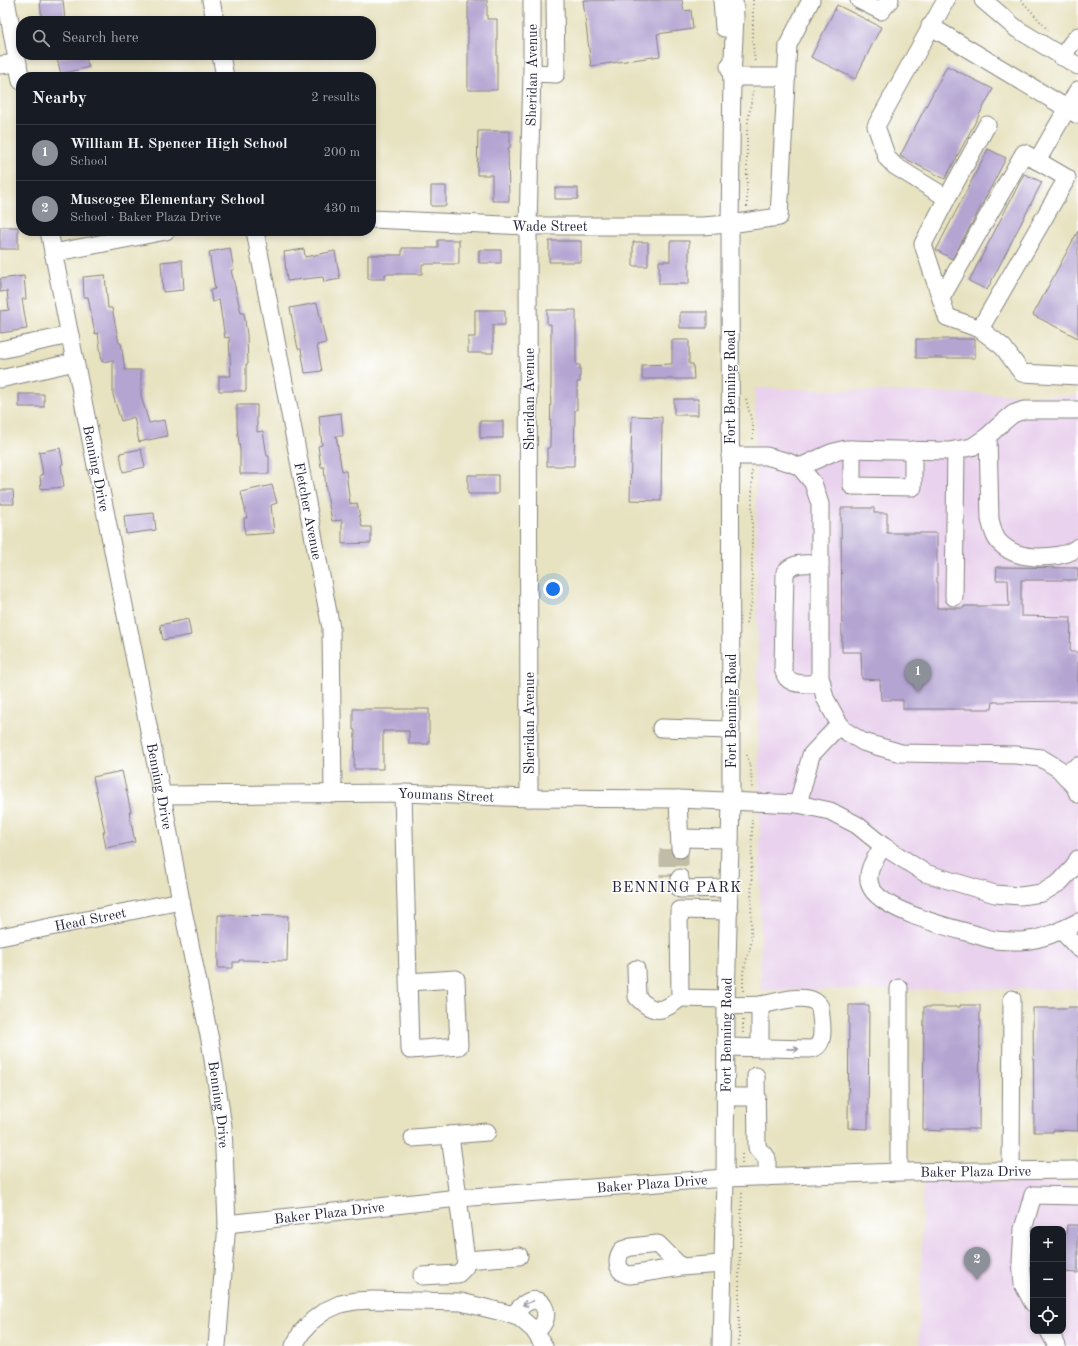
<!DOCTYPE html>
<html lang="en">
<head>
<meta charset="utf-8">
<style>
	body { margin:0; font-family:"Old Standard TT",serif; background:#20242c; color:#f1f3f6 }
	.controls { position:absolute; right:12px; bottom:12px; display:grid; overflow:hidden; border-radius:8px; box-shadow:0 2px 6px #0003 }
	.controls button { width:36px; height:36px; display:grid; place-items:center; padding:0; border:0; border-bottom:1px solid #363941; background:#171b24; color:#f1f3f6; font:20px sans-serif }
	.you { position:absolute; left:553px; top:589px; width:14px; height:14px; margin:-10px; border:3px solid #fff; border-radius:50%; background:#1a73e8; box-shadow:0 0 0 6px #1a73e833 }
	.badge { display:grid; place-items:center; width:26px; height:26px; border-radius:50%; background:#8c9099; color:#fff; font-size:13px; font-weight:700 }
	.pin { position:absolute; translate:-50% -33px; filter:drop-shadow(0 1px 2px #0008) }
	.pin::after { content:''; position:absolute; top:21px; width:14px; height:12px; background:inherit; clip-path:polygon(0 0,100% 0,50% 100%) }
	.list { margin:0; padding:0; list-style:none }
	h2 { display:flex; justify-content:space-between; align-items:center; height:52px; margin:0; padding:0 16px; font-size:17px }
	h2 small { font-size:13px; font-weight:400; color:#9ea1a6 }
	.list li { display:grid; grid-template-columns:26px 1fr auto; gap:12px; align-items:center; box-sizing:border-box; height:56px; padding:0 16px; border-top:1px solid #363941 }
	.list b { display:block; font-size:15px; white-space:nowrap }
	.list p { margin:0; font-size:13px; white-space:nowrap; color:#9ea1a6 }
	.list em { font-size:13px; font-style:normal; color:#9ea1a6 }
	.icon { flex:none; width:22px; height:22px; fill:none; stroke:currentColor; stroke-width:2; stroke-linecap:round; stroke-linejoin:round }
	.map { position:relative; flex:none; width:1078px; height:1346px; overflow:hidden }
	.search { position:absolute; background:#171b24; box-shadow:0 2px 6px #0003; left:16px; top:16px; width:360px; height:44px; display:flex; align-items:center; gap:10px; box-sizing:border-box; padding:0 14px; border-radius:16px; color:#9ea1a6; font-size:15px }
	.panel { position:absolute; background:#171b24; box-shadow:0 2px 6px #0003; left:16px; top:72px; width:360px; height:164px; border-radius:16px }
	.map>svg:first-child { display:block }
	.built { fill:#e9d2ed; fill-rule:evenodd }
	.building { fill:#b4a4d2 }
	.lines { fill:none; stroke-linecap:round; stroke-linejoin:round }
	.minor-tunnel { stroke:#c0bca5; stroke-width:17; stroke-dasharray:17 8; stroke-linecap:butt }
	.minor-casing { stroke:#84827e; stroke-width:19 }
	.path { stroke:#84827e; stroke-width:2; stroke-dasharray:1 3; stroke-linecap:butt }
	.minor { stroke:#fff; stroke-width:17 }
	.oneway { stroke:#9c9ca7 }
	.labels { text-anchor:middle; stroke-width:3; stroke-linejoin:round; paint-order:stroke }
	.street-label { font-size:14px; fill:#22223b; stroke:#fff }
	.neighbourhood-label { font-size:15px; letter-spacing:1px; fill:#22223b; stroke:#fff }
</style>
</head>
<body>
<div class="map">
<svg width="1078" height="1346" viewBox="0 0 1078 1346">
	<rect width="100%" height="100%" fill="#fff"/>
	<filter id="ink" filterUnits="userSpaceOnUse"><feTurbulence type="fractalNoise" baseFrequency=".025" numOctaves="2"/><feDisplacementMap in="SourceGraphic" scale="8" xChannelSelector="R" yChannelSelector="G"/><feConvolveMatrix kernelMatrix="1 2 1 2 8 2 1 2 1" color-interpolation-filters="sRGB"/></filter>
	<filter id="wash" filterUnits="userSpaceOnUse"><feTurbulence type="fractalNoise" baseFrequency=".012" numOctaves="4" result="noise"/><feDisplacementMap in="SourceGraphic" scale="16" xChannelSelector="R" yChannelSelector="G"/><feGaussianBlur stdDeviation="0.9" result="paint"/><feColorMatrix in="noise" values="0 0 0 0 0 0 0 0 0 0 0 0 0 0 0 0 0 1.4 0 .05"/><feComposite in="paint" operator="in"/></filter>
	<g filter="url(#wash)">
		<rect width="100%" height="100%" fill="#e7e2c0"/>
		<path class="built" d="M755,388L1078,396V989L761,990Z
			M923,1182L1078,1184V1346H919ZM1033,1229H1063V1331H1033Z"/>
		<g id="blocks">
			<path class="building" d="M40,0H63L65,21H42Z
				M468,0H487V19H497V90H468Z
				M583,0H682L684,11L691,10L693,29L657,34L660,56L591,66Z
				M837,5L881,27L855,79L811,57Z
				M73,55H85L89,67L61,74L57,59Z
				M947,66L993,89L945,179L900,156Z
				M478,131H510V148H508L509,201H492V175H477Z
				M988,149L1006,158L976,216L952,259L936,250Z
				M1024,174L1042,182L987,290L969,281Z
				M431,186H446V206H431Z
				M555,188H578V199H555Z
				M0,227H18V249H0Z
				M1078,231V338L1033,315Z
				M438,240H459V264H422V274H385V279H368V255H402V248H438Z
				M549,241H581V262H549Z
				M670,241H689V284H659V261H670Z
				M633,242H648V266H633Z
				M230,248L234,270H231L241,313H244L247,335L248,364H246V391H219V376H231L229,337L225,338L219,300L212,302L210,290L215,289L209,252Z
				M304,249L305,257L335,251L340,279L324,282L323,277L287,281L284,252Z
				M479,250H501V263H479Z
				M182,260L184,290L163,292L161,262Z
				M105,275L108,308H112L119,343H121L125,370H141V396L149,423L164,420L167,436L139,442L134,417L121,421L113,395V360L102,362L98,333L95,334L88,297H84L83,277Z
				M24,276L26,299H22L27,329L0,333V311L9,310L7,291L0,292V279Z
				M317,303L326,343L317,345L322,371L305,373L301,349H298L290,308Z
				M475,310H505V325H493V353H468V337H475Z
				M547,310H576V365H580V382H577V410H575L574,466H547V448H550L551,382V324H547Z
				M680,312H707V328H680Z
				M916,339H975V358H916Z
				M672,340H689V364H693L694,379H642V365L672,364Z
				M19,394H44V407H19Z
				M674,399H698V415H674Z
				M237,405H257V432L263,431L267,456H269V474H240V451L237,427Z
				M341,413L343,436H336L342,471H346L350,504L357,503L362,527H371V543L342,544V520L332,521L326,490L324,467H321L318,446L322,445L319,416Z
				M632,416L662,417L661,501L630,500Z
				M480,421H503V438H480Z
				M60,448L63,464L61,465L64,487L41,489L40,475L43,474L39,452Z
				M141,449L145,467L123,472L120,453Z
				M468,475H498V494H468Z
				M272,485L277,503L271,505L274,533L245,535L244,518H247L241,492Z
				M0,490H13L14,504H0Z
				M841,508H874V513H887V533H937V608H964V606H1009L1008,580H996L997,567L1078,568L1077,580H1021V616L1071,617L1070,652H1078V701L993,702L992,709H903V700H881L880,680L862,679L861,652H842Z
				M154,513L156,530L126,534L124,516Z
				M188,619L191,635L163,640L160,625Z
				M353,709H429V744H409V731H383V769H354L355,730H353Z
				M122,771L131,812H129L135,842L106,848L103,832H105L93,777Z
				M218,915L288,916L287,961L239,960V962H233V968H218Z
				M849,1005H869L868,1129L848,1128Z
				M960,1005H980L979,1129H942V1131L923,1130L924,1007H960Z
				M1068,1007H1078V1131L1053,1130V1132H1034L1033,1008H1068Z
				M1067,1225H1078V1273L1063,1272V1235H1066Z"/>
		</g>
	</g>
	<g filter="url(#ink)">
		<use href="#blocks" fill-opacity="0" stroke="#84827e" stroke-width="1"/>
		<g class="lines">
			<path class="minor-tunnel" d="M668,849V877
				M680,849V878"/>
			<g class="minor-casing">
				<g id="minor">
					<path d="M6,0L21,81"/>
					<path d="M211,0L215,21"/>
					<path d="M722,0L724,28"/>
					<path d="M859,0L881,11L890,0"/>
					<path d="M946,0L876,126L887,158L895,166L947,198L987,125"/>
					<path d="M983,0L1017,29L1078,66"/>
					<path d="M930,26L1078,115"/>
					<path d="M221,55L225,77"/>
					<path d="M1062,57L1071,44L1078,36"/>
					<path d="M0,65L18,63"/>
					<path d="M729,66L732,77H787"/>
					<path d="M532,73L556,74L555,0"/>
					<path d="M1037,161L1078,90"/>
					<path d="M947,198L923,244L947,317L980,329L1003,347L1022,373L1078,376"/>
					<path id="s1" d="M371,219L528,226H702L730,224L779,217L788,45L811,0"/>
					<path id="s2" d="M49,231L162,795L181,901L210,1040L223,1126L227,1224L217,1346"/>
					<path id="s3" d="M255,231L331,628L333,794"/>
					<path d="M53,253L166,231"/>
					<path d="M941,298L1024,153L1067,178L980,329"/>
					<path d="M0,350L70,335"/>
					<path d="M0,379L75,362"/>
					<path d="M988,436L990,519C992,527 993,535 999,542C1004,547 1011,552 1018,554C1033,559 1066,558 1078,547"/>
					<path d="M852,449V486L913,487V450"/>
					<path d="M730,456H766L788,462L800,467L831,453L846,449L949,451L972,447L988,436L1002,423L1013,414L1024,410H1078"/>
					<path d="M800,467L813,483L820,504V677L825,698L842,729L863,742L901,753L1016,755L1041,758L1059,769L1075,787L1078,794"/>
					<path d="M820,564C806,564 796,561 785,572L783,669C784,671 785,676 787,678C794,686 812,684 822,683"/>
					<path d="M954,597L956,450"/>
					<path d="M661,728L731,730"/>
					<path d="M1064,774L1078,766"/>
					<path d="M403,793L410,1050L459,1046L456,979L408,982"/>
					<path id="s4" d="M162,795L403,793L529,798L678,799L798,804L830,811L857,825L883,846L925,873L995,894L1020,896L1042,893L1060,882L1074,867L1078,859"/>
					<path id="s5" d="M529,798L528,226L532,73V0"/>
					<path d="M678,799L680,849"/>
					<path d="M798,804L811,755L840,724"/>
					<path d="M680,838L730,839"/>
					<path d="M883,846C876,858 865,871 870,885C878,909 947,927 970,933C978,935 987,939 996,940C1004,941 1013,941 1021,941C1042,940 1060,931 1078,922"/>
					<path d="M680,878V889L729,888"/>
					<path d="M1061,930L1078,948"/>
					<path id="s6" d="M0,937L181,901"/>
					<path d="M636,969L637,997C653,1014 663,1013 680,998"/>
					<path d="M726,999L680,998L679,910L729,911"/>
					<path d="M726,1006C737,1005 749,1006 760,1005C776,1003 810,990 820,1007C821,1021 828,1048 809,1049L726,1047"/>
					<path d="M760,1048V1005"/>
					<path d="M756,1076L757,1148L767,1158V1177"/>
					<path d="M725,1097H757"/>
					<path d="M413,1138L487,1132"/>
					<path d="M1011,1170L1012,999"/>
					<path d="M899,1172V988"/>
					<path id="s7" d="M227,1224L458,1198L725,1178L899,1172L1078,1170"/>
					<path d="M466,1260L519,1256"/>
					<path d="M681,1267L658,1244L631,1247L622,1250C615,1260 617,1273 630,1275L681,1267L722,1264"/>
					<path d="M422,1276L458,1274L465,1267L466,1260L450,1135"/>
					<path d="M1033,1303L1023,1284L1021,1262L1023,1229L1033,1195L1078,1196"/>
					<path d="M513,1315C518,1310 523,1303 530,1301C543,1297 549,1312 544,1322C542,1326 539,1329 536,1333"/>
					<path d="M1049,1331L1057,1346"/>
					<path d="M294,1346L301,1333L313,1320L325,1311L340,1304L356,1301L372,1300L461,1302L506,1313L520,1318L534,1330L544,1346"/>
					<path id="s8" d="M721,1346L725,1178L726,1006L731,801L730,224L732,77L735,17L734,0"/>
				</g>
			</g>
			<path class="path" d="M753,0V45L755,63
				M1021,0L1048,30
				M747,207V128L753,91
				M746,399L753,426V442
				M746,623L752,601V470
				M746,751L751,771L752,788
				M743,991V972L751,944L752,816
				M743,1033V1019
				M742,1163V1151
				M739,1346V1278L742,1191"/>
			<use href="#minor" class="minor"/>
		</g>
		<defs><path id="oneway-shaft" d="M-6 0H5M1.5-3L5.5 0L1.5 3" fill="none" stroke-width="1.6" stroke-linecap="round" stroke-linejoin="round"/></defs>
		<g class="oneway">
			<use href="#oneway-shaft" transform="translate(793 1049) rotate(1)"/>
			<use href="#oneway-shaft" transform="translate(528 1303) rotate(158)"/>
		</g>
	</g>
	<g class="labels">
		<g class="street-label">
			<text dy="5" stroke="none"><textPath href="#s5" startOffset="723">Sheridan Avenue</textPath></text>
			<text dy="5" stroke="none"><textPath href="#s1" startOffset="179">Wade Street</textPath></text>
			<text transform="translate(730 387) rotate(-90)" y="5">Fort Benning Road</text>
			<text transform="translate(529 399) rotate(-90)" y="5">Sheridan Avenue</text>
			<text dy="5" stroke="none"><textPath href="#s2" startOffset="242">Benning Drive</textPath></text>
			<text dy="5" stroke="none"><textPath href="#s3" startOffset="285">Fletcher Avenue</textPath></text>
			<text transform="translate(731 711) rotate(-90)" y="5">Fort Benning Road</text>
			<text transform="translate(529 723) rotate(-90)" y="5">Sheridan Avenue</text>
			<text dy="5" stroke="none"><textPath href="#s2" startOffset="566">Benning Drive</textPath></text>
			<text dy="5" stroke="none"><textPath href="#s4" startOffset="284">Youmans Street</textPath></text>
			<text dy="5" stroke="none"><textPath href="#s6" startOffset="92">Head Street</textPath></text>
			<text dy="5" stroke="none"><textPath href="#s8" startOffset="311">Fort Benning Road</textPath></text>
			<text dy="5" stroke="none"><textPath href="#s2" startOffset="890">Benning Drive</textPath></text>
			<text dy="5" stroke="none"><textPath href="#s7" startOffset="751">Baker Plaza Drive</textPath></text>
			<text dy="5" stroke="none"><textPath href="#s7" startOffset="427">Baker Plaza Drive</textPath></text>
			<text dy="5" stroke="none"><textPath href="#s7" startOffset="103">Baker Plaza Drive</textPath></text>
		</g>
		<g class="neighbourhood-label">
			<text x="677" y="892">BENNING PARK</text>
		</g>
	</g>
</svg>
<div class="controls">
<button>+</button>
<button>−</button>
<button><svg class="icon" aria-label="locate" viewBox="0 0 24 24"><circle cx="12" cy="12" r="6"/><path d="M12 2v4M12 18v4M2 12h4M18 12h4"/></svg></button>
</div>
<div class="you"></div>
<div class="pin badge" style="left:918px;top:692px">1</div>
<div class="pin badge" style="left:977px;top:1280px">2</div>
<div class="search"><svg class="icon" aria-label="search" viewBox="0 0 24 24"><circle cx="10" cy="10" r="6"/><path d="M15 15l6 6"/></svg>Search here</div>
<section class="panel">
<h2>Nearby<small>2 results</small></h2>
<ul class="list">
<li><span class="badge">1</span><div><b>William H. Spencer High School</b><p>School</p></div><em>200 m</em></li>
<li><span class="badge">2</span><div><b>Muscogee Elementary School</b><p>School · Baker Plaza Drive</p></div><em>430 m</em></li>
</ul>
</section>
</div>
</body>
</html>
